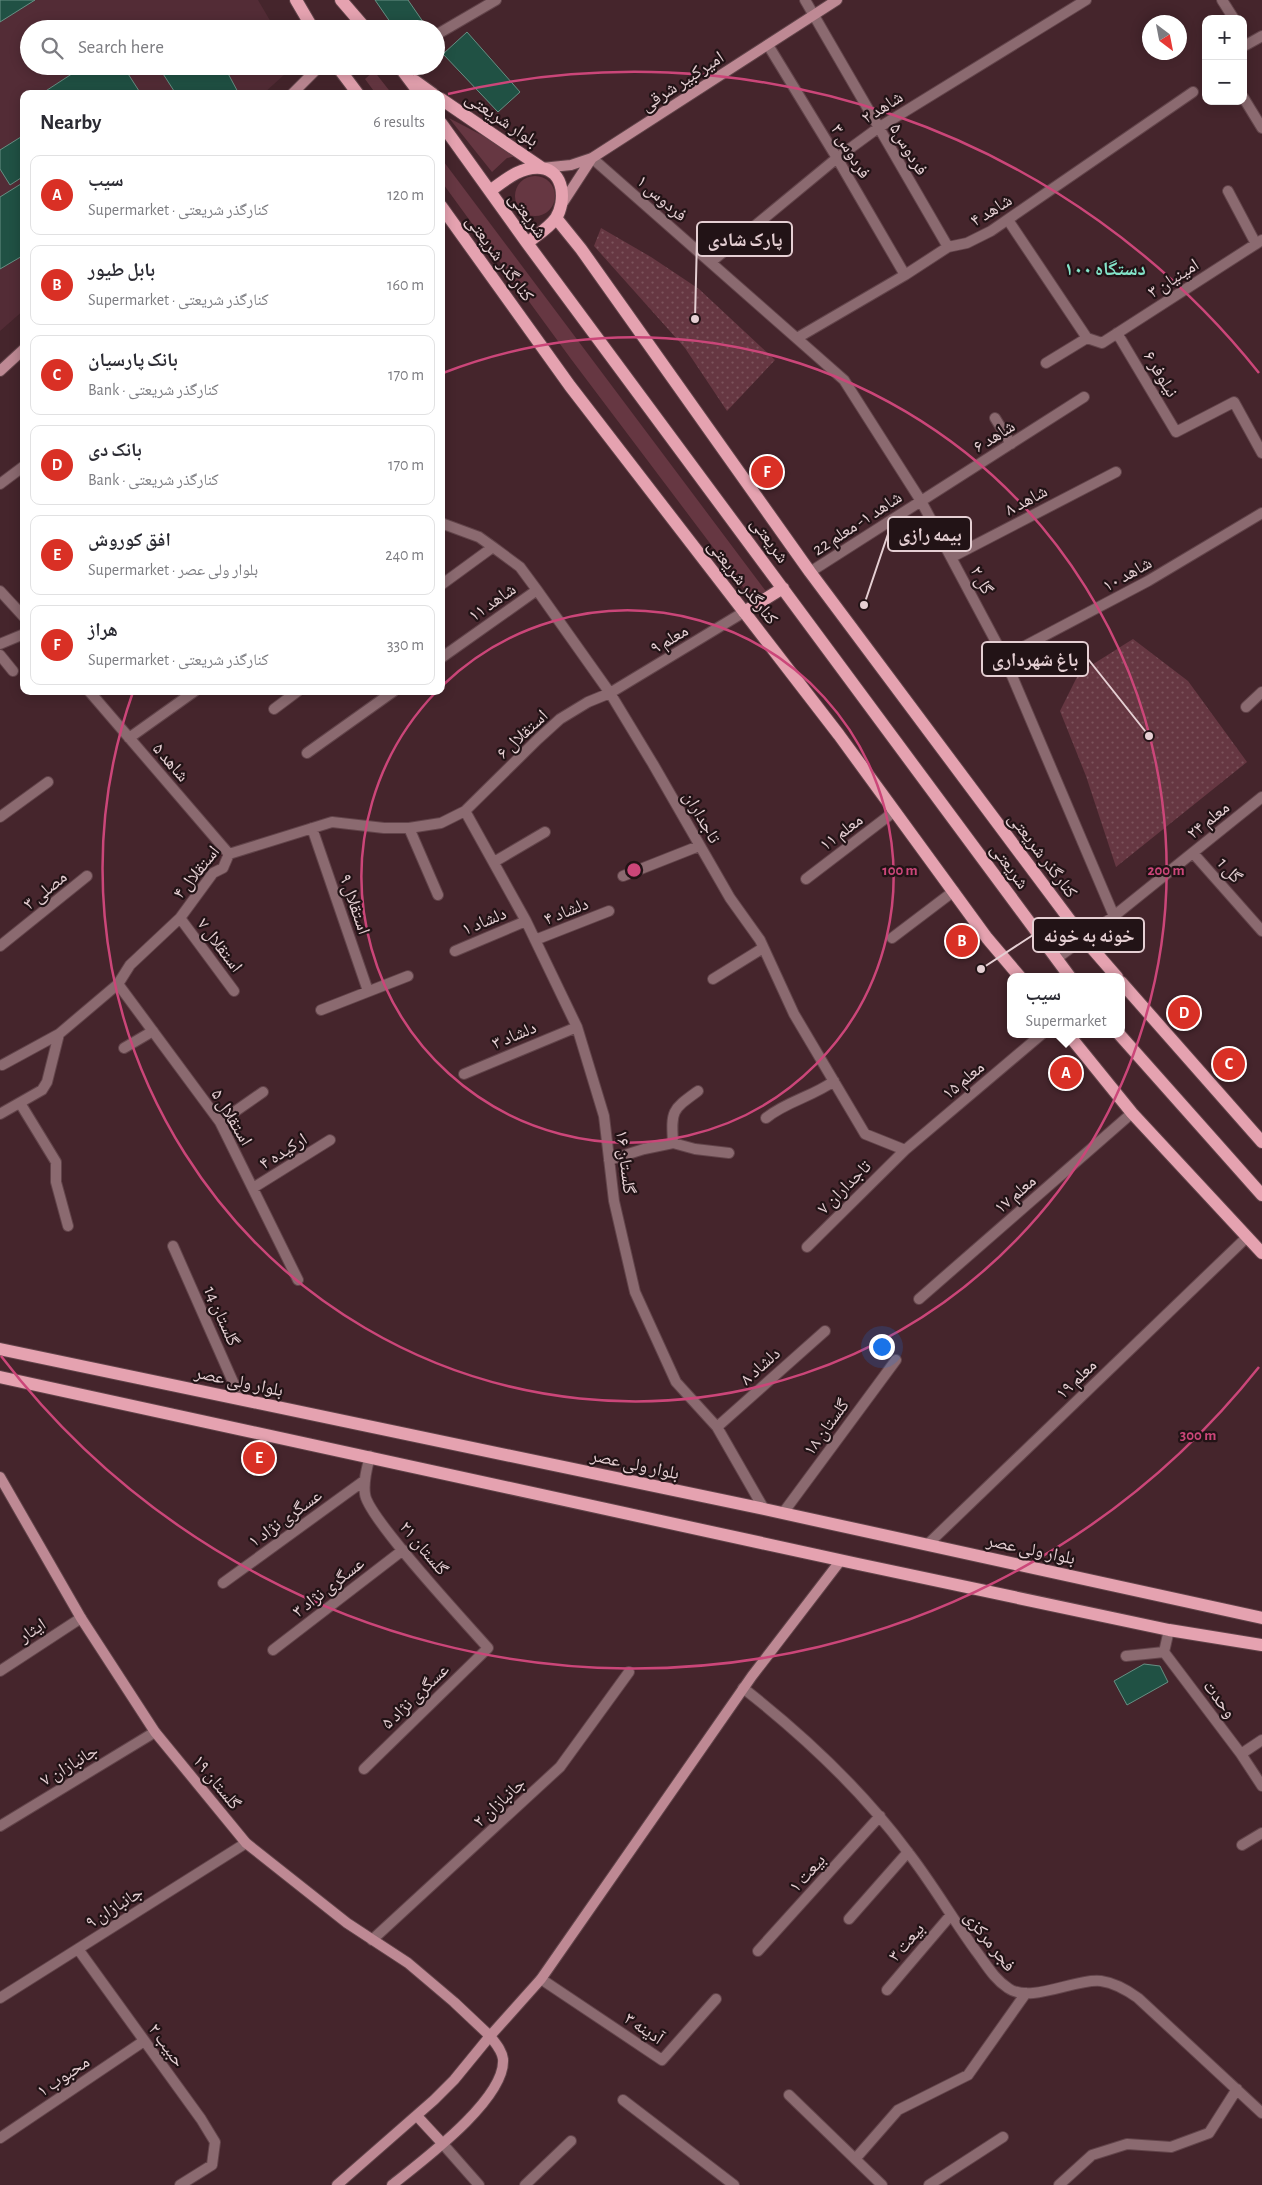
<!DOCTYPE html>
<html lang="en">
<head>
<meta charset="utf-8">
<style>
	body { margin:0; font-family:"Alegreya Sans","Noto Naskh Arabic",sans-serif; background:#f2f2f3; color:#2b2b33 }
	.controls { position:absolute; right:15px; top:15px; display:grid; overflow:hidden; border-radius:10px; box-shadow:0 2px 12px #0003 }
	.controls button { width:45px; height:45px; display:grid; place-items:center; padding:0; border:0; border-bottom:1px solid #e1e1e2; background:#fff; color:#2b2b33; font:25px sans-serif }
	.compass { position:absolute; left:1142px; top:15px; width:45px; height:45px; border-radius:50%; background:#fff; box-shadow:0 2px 12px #0003; rotate:148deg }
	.you { position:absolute; left:881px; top:1346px; width:18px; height:18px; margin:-12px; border:4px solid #fff; border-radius:50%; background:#1a73e8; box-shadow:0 0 0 8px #1a73e833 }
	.badge { display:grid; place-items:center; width:32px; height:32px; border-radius:50%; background:#d93025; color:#fff; font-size:16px; font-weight:700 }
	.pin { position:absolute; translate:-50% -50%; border:2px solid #fff; box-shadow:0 1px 5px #0006 }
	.popup { position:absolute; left:1007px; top:973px; width:118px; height:65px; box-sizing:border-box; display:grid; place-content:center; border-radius:10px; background:#fff; filter:drop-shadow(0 1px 4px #0005); font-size:16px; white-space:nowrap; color:#7c7c81 }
	.popup b { font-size:19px; color:#2b2b33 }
	.popup::after { content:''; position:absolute; left:50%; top:100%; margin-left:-10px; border:10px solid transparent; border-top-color:#fff }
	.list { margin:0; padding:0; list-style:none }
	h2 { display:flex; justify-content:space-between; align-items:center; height:65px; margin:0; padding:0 20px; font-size:21px }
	h2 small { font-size:16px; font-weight:400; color:#7c7c81 }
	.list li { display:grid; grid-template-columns:32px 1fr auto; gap:15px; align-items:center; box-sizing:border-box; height:80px; margin:0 10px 10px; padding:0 10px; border:1px solid #e1e1e2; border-radius:10px }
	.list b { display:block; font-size:19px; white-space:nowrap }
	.list p { margin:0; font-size:16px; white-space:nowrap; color:#7c7c81 }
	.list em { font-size:16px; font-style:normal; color:#7c7c81 }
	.icon { flex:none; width:28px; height:28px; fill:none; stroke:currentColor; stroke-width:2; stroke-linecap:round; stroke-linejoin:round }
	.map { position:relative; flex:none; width:1262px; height:2185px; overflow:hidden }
	.search { position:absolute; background:#fff; box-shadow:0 2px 12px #0003; left:20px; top:20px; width:425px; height:55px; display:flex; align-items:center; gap:12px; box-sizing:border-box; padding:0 18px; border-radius:28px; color:#7c7c81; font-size:19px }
	.panel { position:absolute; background:#fff; box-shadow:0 2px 12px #0003; left:20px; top:90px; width:425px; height:605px; border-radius:10px }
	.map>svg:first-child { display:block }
	.built { fill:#532c36 }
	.grass { fill:#663742 }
	.park { fill:url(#park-dots) }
	.building { fill:#205144; stroke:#679084 }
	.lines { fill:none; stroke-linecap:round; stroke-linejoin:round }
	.minor-casing { stroke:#62444a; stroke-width:12 }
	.secondary-casing { stroke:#62444a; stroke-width:12 }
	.primary-casing { stroke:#62444a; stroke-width:14 }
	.minor { stroke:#8b6a70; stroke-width:10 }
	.secondary { stroke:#be8994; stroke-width:10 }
	.primary { stroke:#e5a2b0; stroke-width:12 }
	.ring { fill:none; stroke:#cb4679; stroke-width:2.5 }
	.labels { text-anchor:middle; stroke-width:4.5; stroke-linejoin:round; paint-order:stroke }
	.street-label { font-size:18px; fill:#e5cfd3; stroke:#221316 }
	.neighbourhood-label { font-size:19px; font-weight:bold; fill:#84e5ca; stroke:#221316 }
	.centre { fill:#cb4679; stroke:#221316; stroke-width:2.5 }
	.ring-label { font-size:15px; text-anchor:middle; font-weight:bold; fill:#cb4679; stroke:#221316; stroke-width:4.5; stroke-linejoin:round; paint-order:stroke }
	.leader { fill:none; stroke:#e5cfd3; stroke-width:2 }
	.callout-dot { fill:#e5cfd3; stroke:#221316; stroke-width:2 }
	.callout { fill:#221316; stroke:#e5cfd3; stroke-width:2 }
	.callout-label { font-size:19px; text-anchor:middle; font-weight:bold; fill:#e5cfd3 }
</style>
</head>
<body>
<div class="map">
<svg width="1262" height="2185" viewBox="0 0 1262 2185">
	<defs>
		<pattern id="park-dots" width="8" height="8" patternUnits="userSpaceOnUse" patternTransform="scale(1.25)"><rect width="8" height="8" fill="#663742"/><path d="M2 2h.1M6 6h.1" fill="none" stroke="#7c535c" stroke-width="1.8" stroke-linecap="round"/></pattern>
	</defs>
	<rect width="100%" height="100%" fill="#45252c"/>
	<path class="built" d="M0,0H258L275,29H29V66H285V74L263,94H24V310L0,331Z"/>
	<path class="grass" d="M374,71L392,94H376L365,79Z
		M449,118L514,152L517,156L507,158L492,172Z
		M441,158L768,594L755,603L571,359L441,181Z
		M515 196a20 20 0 1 1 40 0a20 20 0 1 1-40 0Z"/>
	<path class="park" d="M601,228L651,257L699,289L775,360L727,411L685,348L594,246Z
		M1133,639L1188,681L1247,762L1116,867L1086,776L1060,711L1079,673Z"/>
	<path class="building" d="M0,0H35L0,22Z
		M375,0H408L428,29H395Z
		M467,32L520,92L498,112L443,54Z
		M84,66H123L141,94H41Z
		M158,66H224L239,94H176Z
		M24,135V176L10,185L0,169V150Z
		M24,182V255L0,269V197Z
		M1144,1664L1160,1666L1168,1682L1127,1705L1114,1681Z"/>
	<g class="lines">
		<g class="minor-casing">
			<path id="minor" d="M805,0L948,247
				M1222,0L1234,19
				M436,35L496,0
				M768,45L837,158L905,275
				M1246,45L1262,36
				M1243,97L1262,128
				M592,158L844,380L921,501L1004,657L1114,916
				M1228,191L1256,244
				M1008,220L1087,338L1102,343L1262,240
				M711,262L837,158L878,128L1086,0
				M1117,333L1176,432L1234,402L1262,453
				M797,338L905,275L948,247L967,243L991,231L1193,92
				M1046,363L1087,338
				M995,418L1011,444
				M0,484L24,466
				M441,523L479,537L493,547L520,567L537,590L610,693L653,764L730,898L760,940L794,1014L865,1134L905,1150
				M952,557L1116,472
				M810,572L1084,397
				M441,585L493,547
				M0,591L24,617
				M0,644L24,634
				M0,655L13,671
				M1004,657L1148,581L1262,513
				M441,658L537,590
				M89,691L229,854
				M1246,707L1262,692
				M274,709L298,691
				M129,738L195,691
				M307,753L394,691
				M465,811L526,921L577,1027L604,1116L614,1201L635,1292L676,1382L717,1427L764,1509
				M0,817L48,782
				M312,828L368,991
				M409,828L438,895
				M1193,853L1262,931
				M494,862L545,832
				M623,876L699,846
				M806,879L895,811
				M180,918L234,991
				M892,938L954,891
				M535,940L609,911
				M0,946L87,876
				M455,951L526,921
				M1056,959L1114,916L1262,797
				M713,979L763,948
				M118,984L220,1122L298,1280
				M321,1010L408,976
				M124,1048L153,1031
				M2,1065L59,1034L118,984L130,965L180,918L213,873L223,868L229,854L332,822L384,828H409L441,823L465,811L538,739L560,719L588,702L610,693L744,612
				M464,1074L577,1027
				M20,1103L56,1162V1182L68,1226
				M0,1114L42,1090L47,1082L59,1034
				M766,1118C787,1101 812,1097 834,1081
				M220,1122L263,1092
				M673,1143C671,1110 672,1110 698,1091
				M609,1160L644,1149L673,1143L695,1149L729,1153
				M253,1188L330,1140
				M173,1246L241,1400
				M807,1247L905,1150L1042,1034
				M919,1299L1132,1113
				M717,1427L825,1331
				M783,1513L896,1360
				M928,1544L1246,1238
				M223,1583L365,1480
				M1169,1630L1164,1652L1241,1754L1262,1786
				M273,1650L403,1550
				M1126,1656L1164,1652
				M0,1671L81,1618
				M743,1688C803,1735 861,1789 907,1851C932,1883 952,1918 976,1951C986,1964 994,1979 1008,1988C1030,2004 1076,1978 1101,1981C1115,1983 1127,1990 1138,1998L1262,2113
				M1241,1754L1262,1740
				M364,1769L488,1648C467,1624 367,1517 365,1494C363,1481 367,1468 370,1456
				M0,1826L155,1732
				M1242,1845L1262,1833
				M849,1919L908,1852
				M372,1940L560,1767L629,1672
				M78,1949L201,2119L215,2142L212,2165L180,2185
				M758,1951L880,1816
				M541,1979L662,2060L716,1999
				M887,1990L950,1916
				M0,1998L246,1843
				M789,2095L882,2185
				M623,2100L734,2185
				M0,2138L144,2041
				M442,2143L479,2185
				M856,2158L898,2110L968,2075L1026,1993
				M525,2185L571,2141
				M929,2185L1003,2137
				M1059,2185L1092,2155L1127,2144L1171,2147L1209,2133L1237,2089"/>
		</g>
		<g class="secondary-casing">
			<path id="secondary" d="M292,94L320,66
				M542,168L571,165L592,158
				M562,204L592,158L837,0
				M0,371L24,349
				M0,1477L81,1618L155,1732L246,1843L347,1923L408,1963L454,2002L490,2036L541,1979L752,1676L841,1560
				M417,2116L442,2143
				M337,2185L434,2100L454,2080L490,2036C495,2043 502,2050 503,2059C506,2099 422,2161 392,2185"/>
		</g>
		<g class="primary-casing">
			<path id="primary" d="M296,0L313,29
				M341,0L366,29
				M337,66L358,94
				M399,66L420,94
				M415,81L433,94
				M441,99L542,168
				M441,123L527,243L1070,977
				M490,191C505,180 521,166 541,168C565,171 566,202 556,218C549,228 537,235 527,243
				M441,206L570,386L839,735L987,938L1020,977
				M556,218L581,249L810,572L1084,939L1117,977
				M744,612L783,588
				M1121,982L1262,1142
				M1068,1034L1132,1113L1262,1253
				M1119,1034L1262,1195
				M0,1349L764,1509L1262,1618
				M0,1377L858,1564L1169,1630L1262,1645"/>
		</g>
		<use href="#minor" class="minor"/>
		<use href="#secondary" class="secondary"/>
		<use href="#primary" class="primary"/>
	</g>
	<g class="ring">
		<path d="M443 685A266 266 0 1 1 436 692"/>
		<path d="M443 373A532 532 0 1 1 133 692"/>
		<path d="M1259 1367A798 798 0 0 1 1 1356M448 94A798 798 0 0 1 1259 373"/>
	</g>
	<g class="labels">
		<g class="street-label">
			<text transform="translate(682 81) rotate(-33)" y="6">امیرکبیر شرقی</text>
			<text transform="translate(882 107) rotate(-33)" y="6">شاهد ۲</text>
			<text transform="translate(502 119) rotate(34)" y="6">بلوار شریعتی</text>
			<text transform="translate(909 149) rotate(59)" y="6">فردوس۵</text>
			<text transform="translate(851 151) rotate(59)" y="6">فردوس ۳</text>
			<text transform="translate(662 198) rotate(41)" y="6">فردوس ۱</text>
			<text transform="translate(991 210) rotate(-32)" y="6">شاهد ۴</text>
			<text transform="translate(528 215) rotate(54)" y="6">شریعتی</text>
			<text transform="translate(500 258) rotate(54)" y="6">کنارگذر شریعتی</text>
			<text transform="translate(1173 278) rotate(-33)" y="6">امینیان ۳</text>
			<text transform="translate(1161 374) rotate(59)" y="6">نیلوفر ۶</text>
			<text transform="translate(994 436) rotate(-32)" y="6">شاهد ۶</text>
			<text transform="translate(1026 500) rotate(-28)" y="6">شاهد ۸</text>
			<text transform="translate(857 523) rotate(-33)" y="6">شاهد ۱- معلم 22</text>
			<text transform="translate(770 540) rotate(54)" y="6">شریعتی</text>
			<text transform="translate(1127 574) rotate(-29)" y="6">شاهد ۱۰</text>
			<text transform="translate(982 580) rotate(63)" y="6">گل ۲</text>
			<text transform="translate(743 582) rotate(52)" y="6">کنارگذر شریعتی</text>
			<text transform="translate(492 602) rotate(-35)" y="6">شاهد ۱۱</text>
			<text transform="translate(669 639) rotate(-31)" y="6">معلم ۹</text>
			<text transform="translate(522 734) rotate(-43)" y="6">استقلال ۶</text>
			<text transform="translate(171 762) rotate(49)" y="6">شاهد ۵</text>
			<text transform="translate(702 817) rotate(60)" y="6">تاجداران</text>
			<text transform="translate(1208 820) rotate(-39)" y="6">معلم ۲۴</text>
			<text transform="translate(841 832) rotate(-37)" y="6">معلم ۱۱</text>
			<text transform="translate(1043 855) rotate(53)" y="6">کنارگذر شریعتی</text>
			<text transform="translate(1010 866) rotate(54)" y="6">شریعتی</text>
			<text transform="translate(1230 870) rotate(49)" y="6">گل 1</text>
			<text transform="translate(196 872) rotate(-51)" y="6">استقلال ۴</text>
			<text transform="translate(45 890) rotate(-39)" y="6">مصلی ۳</text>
			<text transform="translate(355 904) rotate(71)" y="6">استقلال ۹</text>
			<text transform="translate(566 911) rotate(-22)" y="6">دلشاد ۴</text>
			<text transform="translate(484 921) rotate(-23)" y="6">دلشاد ۱</text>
			<text transform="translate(220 945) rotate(53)" y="6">استقلال ۷</text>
			<text transform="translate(514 1035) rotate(-23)" y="6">دلشاد ۳</text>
			<text transform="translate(963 1080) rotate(-40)" y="6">معلم ۱۵</text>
			<text transform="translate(232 1117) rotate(59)" y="6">استقلال ۵</text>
			<text transform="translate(283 1151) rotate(-32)" y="6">ارکیده ۴</text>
			<text transform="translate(626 1162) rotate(83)" y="6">گلستان ۱۶</text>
			<text transform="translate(844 1187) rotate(-45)" y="6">تاجداران ۷</text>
			<text transform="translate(1015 1194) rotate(-41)" y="6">معلم ۱۷</text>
			<text transform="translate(222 1316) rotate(66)" y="6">گلستان 14</text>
			<text transform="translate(760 1366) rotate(-42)" y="6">دلشاد ۸</text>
			<text transform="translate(1076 1379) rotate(-44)" y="6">معلم ۱۹</text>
			<text transform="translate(239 1381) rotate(12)" y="6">بلوار ولی عصر</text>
			<text transform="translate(826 1427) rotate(-54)" y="6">گلستان ۱۸</text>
			<text transform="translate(635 1464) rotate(12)" y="6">بلوار ولی عصر</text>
			<text transform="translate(285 1518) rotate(-36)" y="6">عسگری نژاد ۱</text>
			<text transform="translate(424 1548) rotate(50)" y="6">گلستان ۲۱</text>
			<text transform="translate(1031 1549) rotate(12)" y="6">بلوار ولی عصر</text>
			<text transform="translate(328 1587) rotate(-38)" y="6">عسگری نژاد ۳</text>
			<text transform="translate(32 1630) rotate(-33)" y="6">ایثار</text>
			<text transform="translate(415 1696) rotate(-44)" y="6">عسگری نژاد ۵</text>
			<text transform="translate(1220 1699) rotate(53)" y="6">وحدت</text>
			<text transform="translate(69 1765) rotate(-31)" y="6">جانبازان ۷</text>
			<text transform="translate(217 1782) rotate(51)" y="6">گلستان ۱۹</text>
			<text transform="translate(499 1802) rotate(-43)" y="6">جانبازان ۲</text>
			<text transform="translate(807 1873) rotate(-48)" y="6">بیعت ۱</text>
			<text transform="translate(114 1907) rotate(-32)" y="6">جانبازان ۹</text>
			<text transform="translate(990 1941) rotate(52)" y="6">فجر مرکزی</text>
			<text transform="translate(906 1942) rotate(-49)" y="6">بیعت ۳</text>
			<text transform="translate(644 2028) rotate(34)" y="6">آدینه ۳</text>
			<text transform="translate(167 2045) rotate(54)" y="6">حبیب ۲</text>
			<text transform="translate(63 2076) rotate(-34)" y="6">محبوب ۱</text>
		</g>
		<g class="neighbourhood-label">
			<text x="1105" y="275">۱۰۰ دستگاه</text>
		</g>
	</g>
	<circle cx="634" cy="870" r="8" class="centre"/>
	<g class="ring-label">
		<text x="900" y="875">100 m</text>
		<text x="1166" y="875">200 m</text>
		<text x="1198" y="1440">300 m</text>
	</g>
	<path class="leader" d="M695 319L697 239M864 605L888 534M1149 736L1088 659M981 969L1033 935"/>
	<g class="callout-dot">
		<circle cx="695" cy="319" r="5"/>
		<circle cx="864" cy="605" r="5"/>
		<circle cx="1149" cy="736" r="5"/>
		<circle cx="981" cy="969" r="5"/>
	</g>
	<g class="callout">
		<rect x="697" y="222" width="95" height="34" rx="5"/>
		<rect x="888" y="517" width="83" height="34" rx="5"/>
		<rect x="982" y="642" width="106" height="34" rx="5"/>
		<rect x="1033" y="918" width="111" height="34" rx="5"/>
	</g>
	<g class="callout-label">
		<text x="745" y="246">پارک شادی</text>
		<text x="930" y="541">بیمه رازی</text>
		<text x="1035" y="666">باغ شهرداری</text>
		<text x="1089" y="942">خونه به خونه</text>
	</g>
</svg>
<div class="controls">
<button>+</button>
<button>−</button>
</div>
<svg class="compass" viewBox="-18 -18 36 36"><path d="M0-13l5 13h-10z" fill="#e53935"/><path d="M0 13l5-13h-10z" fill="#7c7c81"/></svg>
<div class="you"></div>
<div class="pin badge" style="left:1066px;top:1073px">A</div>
<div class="popup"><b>سیب</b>Supermarket</div>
<div class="pin badge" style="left:962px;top:941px">B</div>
<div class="pin badge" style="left:1229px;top:1064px">C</div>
<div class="pin badge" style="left:1184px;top:1013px">D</div>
<div class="pin badge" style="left:259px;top:1458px">E</div>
<div class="pin badge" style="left:767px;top:472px">F</div>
<div class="search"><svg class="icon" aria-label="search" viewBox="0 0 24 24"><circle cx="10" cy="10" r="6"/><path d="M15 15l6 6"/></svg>Search here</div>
<section class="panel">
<h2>Nearby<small>6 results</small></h2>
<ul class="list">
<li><span class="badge">A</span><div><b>سیب</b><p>Supermarket · کنارگذر شریعتی</p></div><em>120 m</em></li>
<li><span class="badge">B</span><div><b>بابل طیور</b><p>Supermarket · کنارگذر شریعتی</p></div><em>160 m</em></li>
<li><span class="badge">C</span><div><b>بانک پارسیان</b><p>Bank · کنارگذر شریعتی</p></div><em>170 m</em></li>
<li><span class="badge">D</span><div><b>بانک دی</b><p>Bank · کنارگذر شریعتی</p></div><em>170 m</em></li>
<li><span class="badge">E</span><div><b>افق کوروش</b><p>Supermarket · بلوار ولی عصر</p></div><em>240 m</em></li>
<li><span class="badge">F</span><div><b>هراز</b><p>Supermarket · کنارگذر شریعتی</p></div><em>330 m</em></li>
</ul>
</section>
</div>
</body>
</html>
